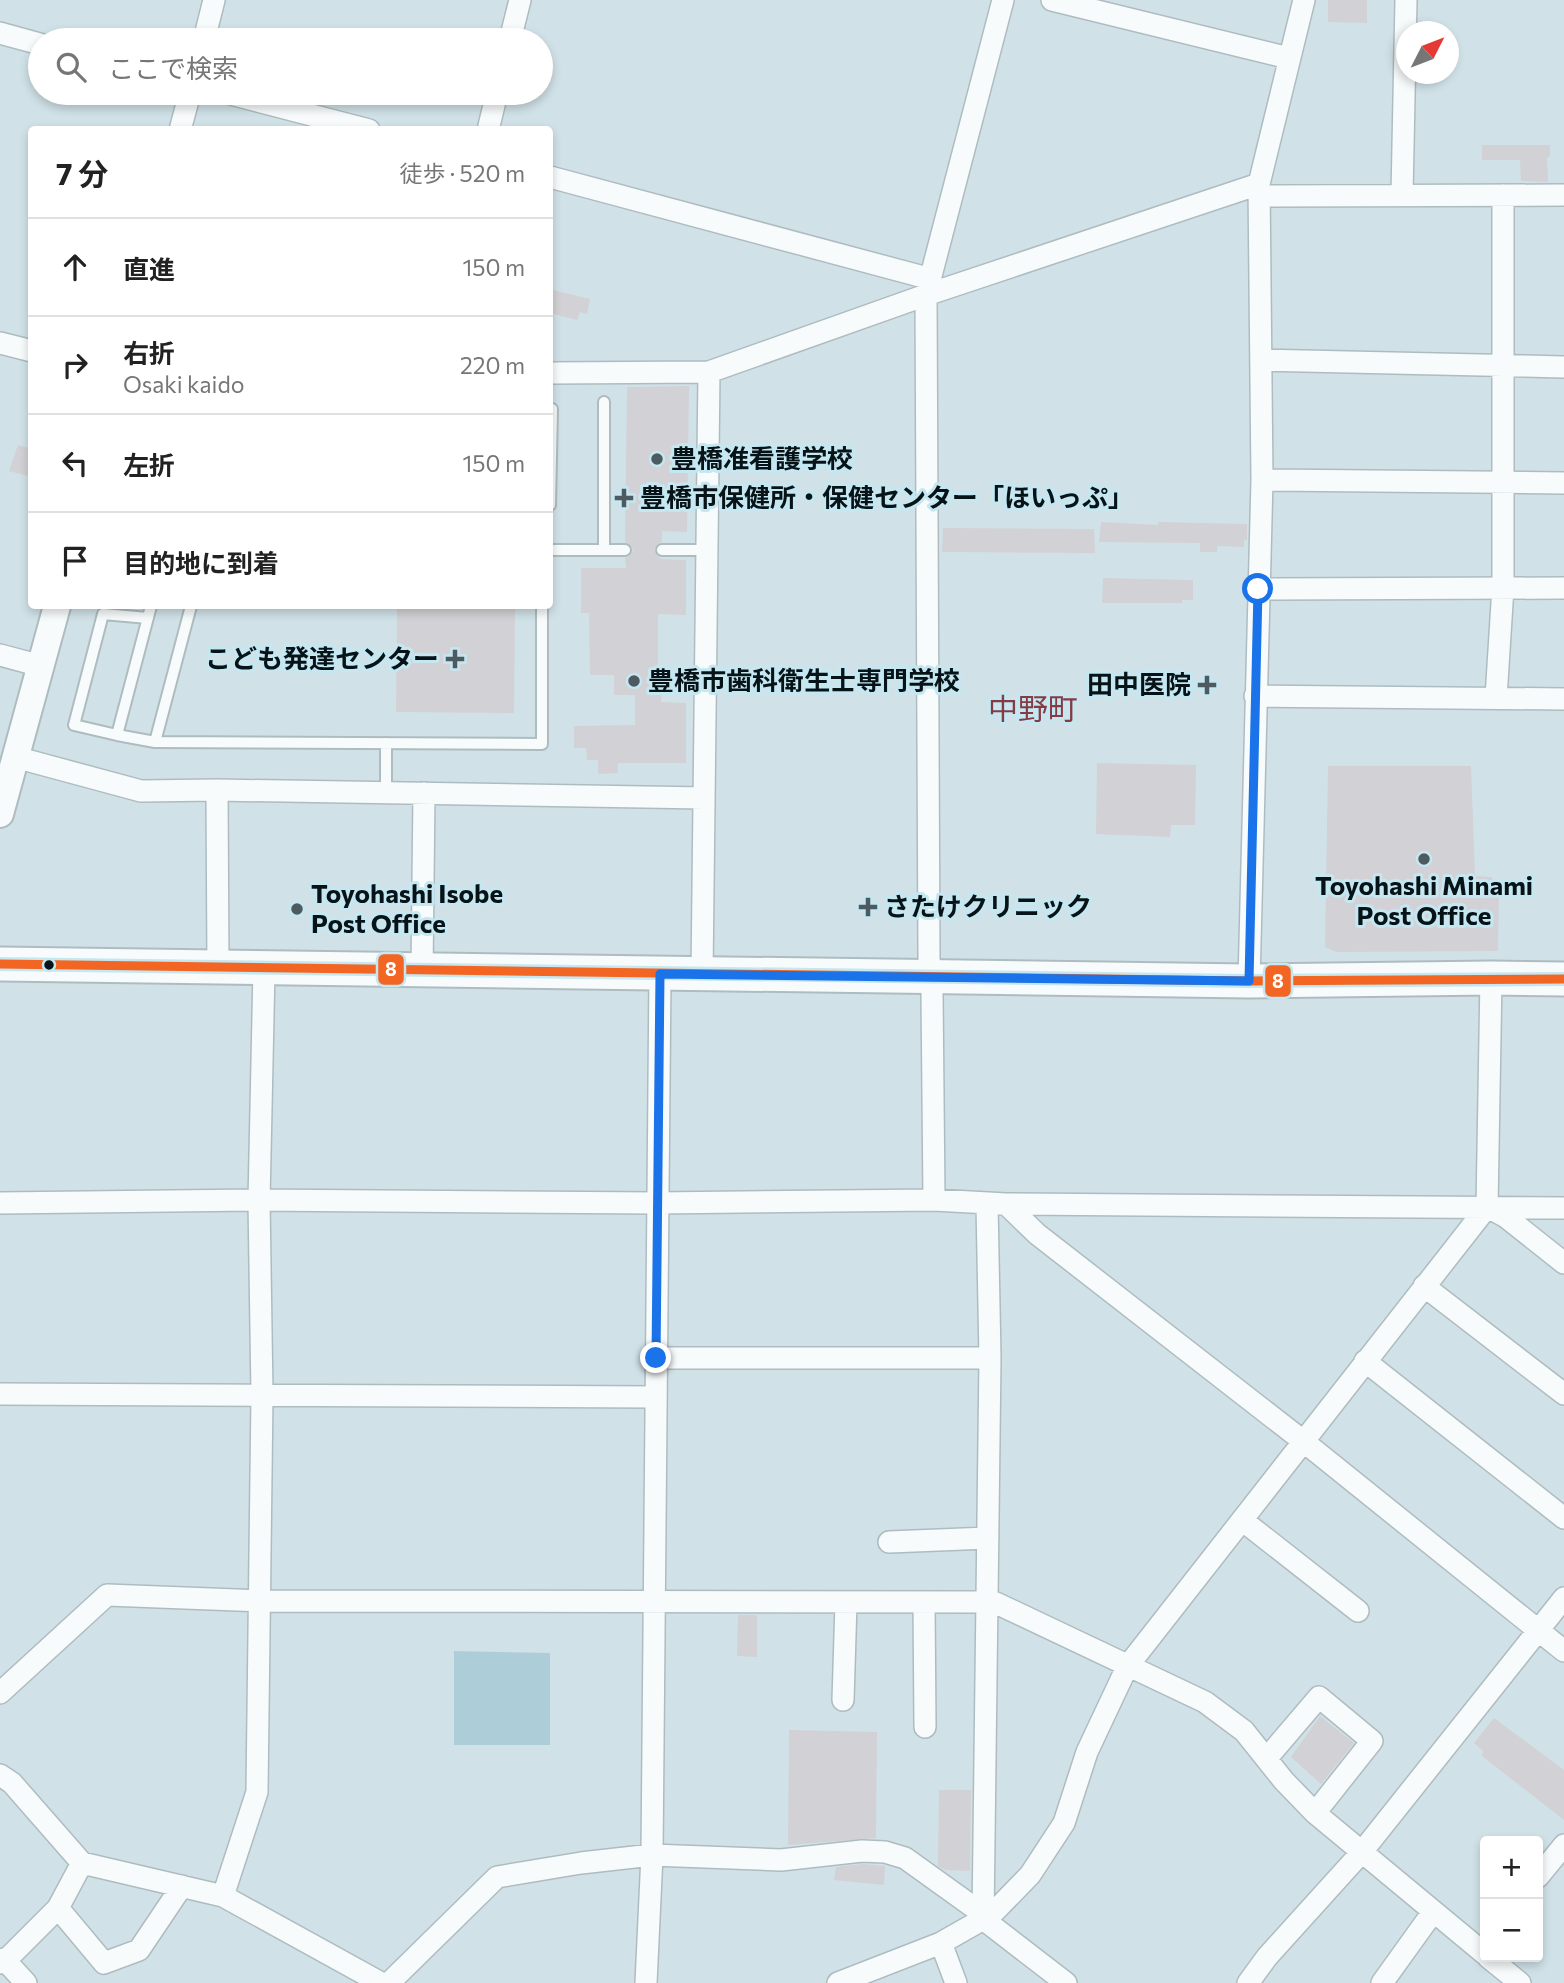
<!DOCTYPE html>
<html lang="ja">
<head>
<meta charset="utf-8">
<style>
	body { margin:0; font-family:Commissioner,"Noto Sans JP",sans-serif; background:#f2f2f2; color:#222 }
	.controls { position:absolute; right:21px; bottom:21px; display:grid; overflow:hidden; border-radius:7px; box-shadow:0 4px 10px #0003 }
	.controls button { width:63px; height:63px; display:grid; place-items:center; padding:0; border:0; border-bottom:2px solid #e0e0e0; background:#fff; color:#222; font:35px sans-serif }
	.compass { position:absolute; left:1396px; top:21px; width:63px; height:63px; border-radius:50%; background:#fff; box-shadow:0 4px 10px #0003; rotate:48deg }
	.stop { position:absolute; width:21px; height:21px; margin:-16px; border:5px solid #1a73e8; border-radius:50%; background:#fff }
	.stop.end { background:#1a73e8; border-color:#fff; box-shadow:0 2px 7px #0008 }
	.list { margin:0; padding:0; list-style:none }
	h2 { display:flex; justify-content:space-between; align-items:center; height:91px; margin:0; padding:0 28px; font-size:30px }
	h2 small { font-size:23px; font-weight:400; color:#767676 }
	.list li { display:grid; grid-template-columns:46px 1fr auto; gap:21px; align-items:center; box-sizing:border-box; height:98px; padding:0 28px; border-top:2px solid #e0e0e0 }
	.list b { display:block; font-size:26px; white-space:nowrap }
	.list p { margin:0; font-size:23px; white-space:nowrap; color:#767676 }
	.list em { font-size:23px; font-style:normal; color:#767676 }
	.icon { flex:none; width:38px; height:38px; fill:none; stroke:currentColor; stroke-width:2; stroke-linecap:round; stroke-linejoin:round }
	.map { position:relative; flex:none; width:1564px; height:1983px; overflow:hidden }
	.search { position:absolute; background:#fff; box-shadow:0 4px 10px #0003; left:28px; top:28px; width:525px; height:77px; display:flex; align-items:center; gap:18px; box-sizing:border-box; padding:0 24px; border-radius:38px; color:#767676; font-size:26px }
	.panel { position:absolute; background:#fff; box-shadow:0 4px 10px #0003; left:28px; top:126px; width:525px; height:483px; border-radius:7px }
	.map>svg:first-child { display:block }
	.green { fill:#adced9 }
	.building { fill:#d2d1d5 }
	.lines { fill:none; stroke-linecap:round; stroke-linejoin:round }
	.service-casing { stroke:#aebcc0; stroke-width:14 }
	.minor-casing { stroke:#aebcc0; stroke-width:24 }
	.tertiary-casing { stroke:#aebcc0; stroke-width:30 }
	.primary-casing { stroke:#aebcc0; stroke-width:37 }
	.service { stroke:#f8fbfc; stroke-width:10 }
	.minor { stroke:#f8fbfc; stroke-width:21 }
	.tertiary { stroke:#f8fbfc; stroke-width:26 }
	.primary { stroke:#f8fbfc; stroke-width:33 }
	.bus-1-casing { stroke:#c5e7f2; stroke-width:14 }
	.bus-1 { stroke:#f26522; stroke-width:9 }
	.route { stroke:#1a73e8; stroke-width:9 }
	.poi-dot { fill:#4d5b60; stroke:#c5e7f2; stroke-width:2.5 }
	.bus-dot { fill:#071317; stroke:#c5e7f2; stroke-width:2.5 }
	.labels { text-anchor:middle; stroke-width:6; stroke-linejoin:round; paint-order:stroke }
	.poi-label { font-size:26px; font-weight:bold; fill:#071317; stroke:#c5e7f2; text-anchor:start }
	.quarter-label { font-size:30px; fill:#843b43; stroke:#c5e7f2 }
	.line-badge { stroke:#c5e7f2; stroke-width:2.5 }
	.badge-label { font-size:19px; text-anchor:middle; font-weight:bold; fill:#fff }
</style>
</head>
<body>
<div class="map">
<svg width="1564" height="1983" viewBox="0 0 1564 1983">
	<rect width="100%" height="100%" fill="#d0e2e8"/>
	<path class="green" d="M454,1651L550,1653V1745H454Z"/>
	<path class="building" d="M1328,0H1367V23L1328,22Z
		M1482,145H1550V156L1547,158L1548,182L1521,181L1520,160H1482Z
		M553,290L590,299L587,314L580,312L577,320L550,313Z
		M689,386L687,532L662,531V542L658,544L654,549L656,554L661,559L686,560V615L658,614V688H662L661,702L686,703V763H618V773L598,774V760H587L586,748H574V726L635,725V695H614V675H590L589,613H581V568H626L625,558L629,556L633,551L631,546L625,542L627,387Z
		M18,445L32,449V477L9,471Z
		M1101,522L1158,525V522L1247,524V540H1244V547L1217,546V552H1200V543L1099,542Z
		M943,528L1094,529L1095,553L942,552Z
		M1103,578L1193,580V600H1182V603H1102Z
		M397,606H515L514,713L396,712Z
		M1097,763L1196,765L1195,825H1171L1170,837L1096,834Z
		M1328,766H1471L1475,876L1491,877L1499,888L1498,951L1336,952L1325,947Z
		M738,1615H757V1657L737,1656Z
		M1320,1716L1354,1743L1321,1784L1291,1757Z
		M1494,1718L1564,1770V1820L1482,1756L1483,1751L1474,1743Z
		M789,1730L877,1732L876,1838L788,1845Z
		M939,1790H971L970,1871L945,1870L938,1866Z
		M862,1864L885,1866L884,1885L834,1880L836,1867Z"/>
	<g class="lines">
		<g class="service-casing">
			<path id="service" d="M604,402V550
				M550,409H552L550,505
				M550,550H625
				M662,550H707
				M151,606L117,735L155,742
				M191,606L155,742L542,744V606
				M117,735L74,725L103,614L148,618
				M386,793V743"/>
		</g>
		<g class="minor-casing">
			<path id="minor" d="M1052,0L1289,58
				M0,33L40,44
				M204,40L214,0
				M510,40L520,0
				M227,93L369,130
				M180,130L190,93
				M488,130L497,93
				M550,177L931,279
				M1402,195L1406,0
				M1260,196L1564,195
				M0,343L32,351
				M1262,360L1564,367
				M550,373L709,372L926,295L1259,184
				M1262,480L1564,483
				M1259,589L1564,588
				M0,655L41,666
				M1255,696L1564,699
				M1496,698L1503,587V195
				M15,757L141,791L217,790L704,798
				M217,790L218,968
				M422,971L424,793
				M702,975L709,372
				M1249,981L1262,480L1259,184L1304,0
				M934,1200L932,992L929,958L926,295L1003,0
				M0,1203L254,1200L657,1203L934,1200L1006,1204L1037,1234L1303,1441L1564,1651
				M987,1204L990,1358L983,1919L1066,1983
				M1006,1204L1564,1208
				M1487,1207L1491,978
				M1424,1286L1564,1394
				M656,1358H990
				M1365,1361L1564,1518
				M0,1394L655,1397
				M1242,1520L1358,1611
				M889,1542L988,1538
				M924,1602L925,1727
				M0,1693L107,1595L260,1601L987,1602L996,1603L1205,1702L1244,1731L1284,1781L1315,1813L1485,1954
				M843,1700L846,1603
				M1267,1758L1319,1697L1372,1741L1315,1813
				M0,1775L12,1783L82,1863
				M1538,1877L1564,1845
				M223,1896L257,1792L262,1395L259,1201L264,969
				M58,1908L104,1963L139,1950L182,1886
				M941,1943L956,1983
				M1488,1957L1520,1983
				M4,1959L26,1983
				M0,1963L10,1956L58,1908L82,1863L223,1896L381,1983
				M389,1983L497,1877L581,1863L652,1855L781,1860L862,1851L885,1852L905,1858L983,1914
				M646,1983L652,1855L660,974
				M838,1983L941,1943L992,1914L1030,1875L1064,1823L1087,1752L1127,1667L1487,1207L1506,1217L1564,1263
				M1248,1983L1267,1957L1361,1853L1564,1598
				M1382,1983L1433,1912"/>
		</g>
		<g class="tertiary-casing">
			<path id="tertiary" d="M0,814L57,606"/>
		</g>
		<g class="primary-casing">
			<path id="primary" d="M0,964L1249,981L1491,978L1564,979"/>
		</g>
		<use href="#service" class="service"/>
		<use href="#minor" class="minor"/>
		<use href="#tertiary" class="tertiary"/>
		<use href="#primary" class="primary"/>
		<g class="bus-1-casing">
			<path id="bus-1" d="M0,964L1249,981L1564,979"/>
		</g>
		<use href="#bus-1" class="bus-1"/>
	</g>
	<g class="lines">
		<path class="route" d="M656,1358L660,974L1249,981L1258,589"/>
	</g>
	<g class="poi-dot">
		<circle cx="657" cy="459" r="7"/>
		<path d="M620.5 487.5h7v7h7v7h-7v7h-7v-7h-7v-7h7z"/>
		<path d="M451.5 648.5h7v7h7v7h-7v7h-7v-7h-7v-7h7z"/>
		<circle cx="634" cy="681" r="7"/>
		<path d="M1203.5 674.5h7v7h7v7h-7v7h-7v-7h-7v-7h7z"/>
		<circle cx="1424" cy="859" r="7"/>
		<path d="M864.5 896.5h7v7h7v7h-7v7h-7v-7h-7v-7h7z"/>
		<circle cx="297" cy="909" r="7"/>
	</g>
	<circle class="bus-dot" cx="49" cy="965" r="6"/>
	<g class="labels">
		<g class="poi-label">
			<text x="671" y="468">豊橋准看護学校</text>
			<text x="640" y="507">豊橋市保健所・保健センター「ほいっぷ」</text>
			<text x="439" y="668" text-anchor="end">こども発達センター</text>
			<text x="648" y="690">豊橋市歯科衛生士専門学校</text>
			<text x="1191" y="694" text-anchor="end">田中医院</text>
			<text x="1424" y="895" text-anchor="middle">Toyohashi Minami<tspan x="1424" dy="30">Post Office</tspan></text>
			<text x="311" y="903">Toyohashi Isobe<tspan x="311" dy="30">Post Office</tspan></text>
			<text x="884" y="916">さたけクリニック</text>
		</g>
		<g class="quarter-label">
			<text x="1033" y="720">中野町</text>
		</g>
	</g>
	<g class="line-badge">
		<rect x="377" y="953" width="28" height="33" rx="7" fill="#f26522"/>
		<rect x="1264" y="964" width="28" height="34" rx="7" fill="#f26522"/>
	</g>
	<g class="badge-label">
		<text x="391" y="976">8</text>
		<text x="1278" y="988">8</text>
	</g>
</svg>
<div class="controls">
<button>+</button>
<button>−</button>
</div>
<svg class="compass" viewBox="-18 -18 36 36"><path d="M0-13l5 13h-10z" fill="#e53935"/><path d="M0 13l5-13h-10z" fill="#767676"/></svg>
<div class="stop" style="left:1258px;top:589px"></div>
<div class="stop end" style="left:656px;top:1358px"></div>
<div class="search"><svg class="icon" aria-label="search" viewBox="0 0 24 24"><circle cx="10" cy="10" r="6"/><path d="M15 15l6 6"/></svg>ここで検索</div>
<section class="panel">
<h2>7 分<small>徒歩 · 520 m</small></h2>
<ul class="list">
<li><svg class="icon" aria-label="ahead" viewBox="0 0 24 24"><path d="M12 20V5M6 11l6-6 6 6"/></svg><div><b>直進</b></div><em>150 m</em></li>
<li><svg class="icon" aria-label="right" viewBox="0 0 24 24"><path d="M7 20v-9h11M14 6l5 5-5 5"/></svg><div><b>右折</b><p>Osaki kaido</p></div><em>220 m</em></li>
<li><svg class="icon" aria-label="left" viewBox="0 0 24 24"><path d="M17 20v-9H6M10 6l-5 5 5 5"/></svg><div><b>左折</b></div><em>150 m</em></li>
<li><svg class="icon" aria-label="arrive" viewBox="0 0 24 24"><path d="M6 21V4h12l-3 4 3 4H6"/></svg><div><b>目的地に到着</b></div></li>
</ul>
</section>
</div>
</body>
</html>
